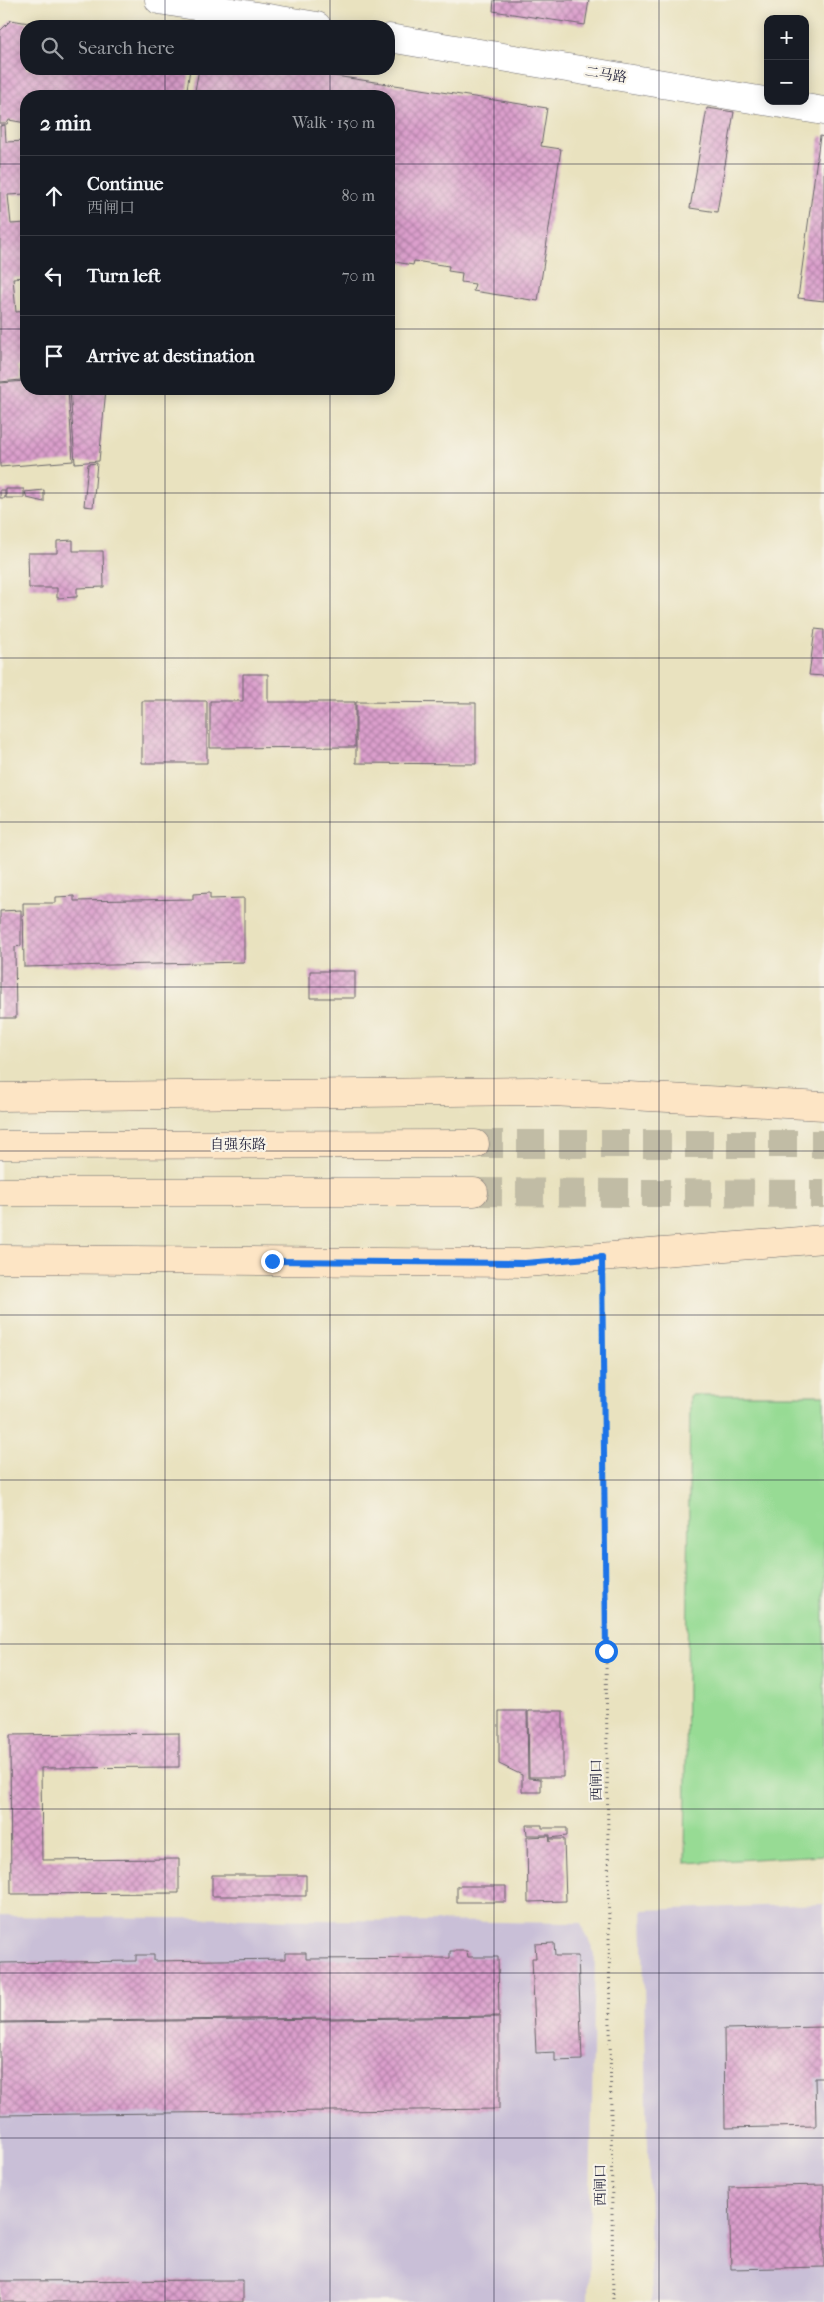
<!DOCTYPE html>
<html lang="en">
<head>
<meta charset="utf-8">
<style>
	body { margin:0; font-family:"IM FELL French Canon","Noto Serif SC",serif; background:#20242c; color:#f1f3f6 }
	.controls { position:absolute; right:15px; top:15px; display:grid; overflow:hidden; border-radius:10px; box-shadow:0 2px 12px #0003 }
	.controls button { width:45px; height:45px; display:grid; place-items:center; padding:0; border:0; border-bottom:1px solid #363941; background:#171b24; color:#f1f3f6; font:25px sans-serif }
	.stop { position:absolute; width:15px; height:15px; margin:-11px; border:4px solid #1a73e8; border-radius:50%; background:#fff }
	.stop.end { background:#1a73e8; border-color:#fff; box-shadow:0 1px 5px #0008 }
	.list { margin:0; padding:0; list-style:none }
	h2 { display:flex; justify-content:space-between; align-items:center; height:65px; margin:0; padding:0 20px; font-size:21px }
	h2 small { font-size:16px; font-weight:400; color:#9ea1a6 }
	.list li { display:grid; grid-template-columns:32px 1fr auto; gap:15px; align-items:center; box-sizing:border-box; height:80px; padding:0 20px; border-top:1px solid #363941 }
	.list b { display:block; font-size:19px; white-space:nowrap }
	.list p { margin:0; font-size:16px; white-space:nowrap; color:#9ea1a6 }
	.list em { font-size:16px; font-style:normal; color:#9ea1a6 }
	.icon { flex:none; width:28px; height:28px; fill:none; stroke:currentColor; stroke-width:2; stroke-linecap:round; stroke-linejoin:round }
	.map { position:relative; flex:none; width:824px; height:2302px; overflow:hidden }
	.search { position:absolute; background:#171b24; box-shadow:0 2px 12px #0003; left:20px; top:20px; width:375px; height:55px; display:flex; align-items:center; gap:12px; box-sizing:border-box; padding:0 18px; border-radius:20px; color:#9ea1a6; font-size:19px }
	.panel { position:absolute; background:#171b24; box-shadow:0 2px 12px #0003; left:20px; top:90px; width:375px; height:305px; border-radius:20px }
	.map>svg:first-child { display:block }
	.railway { fill:#c9bfd7 }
	.green { fill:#97db94; stroke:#5c7e68 }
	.building { fill:url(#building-cross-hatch) }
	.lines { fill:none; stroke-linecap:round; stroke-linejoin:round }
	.secondary-tunnel { stroke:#c1bca5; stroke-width:28; stroke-dasharray:28 14; stroke-linecap:butt }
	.minor-casing { stroke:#686569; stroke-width:29 }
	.secondary-casing { stroke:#686569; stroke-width:29 }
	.path { stroke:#686569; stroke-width:3; stroke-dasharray:1 4; stroke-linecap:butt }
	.minor { stroke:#fff; stroke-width:28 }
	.secondary { stroke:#fde5c5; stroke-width:28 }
	.route { stroke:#1a73e8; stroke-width:6 }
	.grid { fill:none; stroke:#22223b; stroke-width:1; stroke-opacity:0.55 }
	.labels { text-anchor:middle; stroke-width:4.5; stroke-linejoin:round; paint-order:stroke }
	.street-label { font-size:14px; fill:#22223b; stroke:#f7f3e8 }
</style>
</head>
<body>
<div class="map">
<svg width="824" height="2302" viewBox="0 0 824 2302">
	<defs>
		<pattern id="building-cross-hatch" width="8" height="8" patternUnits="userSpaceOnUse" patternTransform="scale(1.25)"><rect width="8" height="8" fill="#db9fcc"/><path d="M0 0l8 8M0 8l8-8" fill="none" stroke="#b181a7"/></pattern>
	</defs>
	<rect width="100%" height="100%" fill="#f7f3e8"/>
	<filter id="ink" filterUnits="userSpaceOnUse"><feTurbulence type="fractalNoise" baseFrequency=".02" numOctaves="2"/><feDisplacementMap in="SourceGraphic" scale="10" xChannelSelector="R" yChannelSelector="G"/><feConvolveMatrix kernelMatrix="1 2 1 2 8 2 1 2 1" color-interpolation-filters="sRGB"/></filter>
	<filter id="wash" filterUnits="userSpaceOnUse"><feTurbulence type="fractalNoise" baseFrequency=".0096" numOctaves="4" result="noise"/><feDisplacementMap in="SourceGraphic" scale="20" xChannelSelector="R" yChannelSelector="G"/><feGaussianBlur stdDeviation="1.12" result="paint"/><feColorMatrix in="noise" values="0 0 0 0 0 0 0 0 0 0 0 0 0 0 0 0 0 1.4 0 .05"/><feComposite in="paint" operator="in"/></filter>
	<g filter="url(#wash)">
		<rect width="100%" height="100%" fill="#e9e2bf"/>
		<path class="railway" d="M824,1904V2302H652L642,1910Z
			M0,1916L581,1923L595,1954L588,2302H0Z"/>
		<path class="green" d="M690,1395H824V1855L685,1863Z"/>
		<g id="blocks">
			<path class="building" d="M494,0H589L585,25L493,11Z
				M11,20L41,25L26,26V69H190L186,96H26V123L9,120L7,124H0V31Z
				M199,69H289L547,108L541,146L561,149L538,301L473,291L475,284L461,282L462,273L448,271L449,266L414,261L413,265L389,261V96H194Z
				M707,108L734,112L717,212L690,208Z
				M5,125L6,142L26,141V194L8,195L11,224L26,223V277L13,278L16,312L26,311V365L20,366L21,380L0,382V126Z
				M820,136L824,137V301L798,298Z
				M26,381V389H68L73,461L0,467V383Z
				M70,389H106L99,461L75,463Z
				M97,463L93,507L84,506L88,464Z
				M6,489H24V498H6Z
				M0,490H5V498H0Z
				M44,490V502L27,498L25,492Z
				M73,540V551H103L104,587L77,588V597L57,598V588H29L28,553H57V541Z
				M815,629L824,630V676L809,675Z
				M243,674H268V702H355V747L210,748V701H243Z
				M142,701H207V763H142Z
				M356,702L476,703V764L356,763Z
				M210,893V899L244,898V962L24,967L23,903H56V897L74,896V901L193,899V894Z
				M21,910V946L15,947L16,1018H0V911Z
				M310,971H355V998H310Z
				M499,1711H527L528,1778L541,1779V1792H522V1775L499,1764Z
				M528,1711H563V1777H529Z
				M179,1733V1767L41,1768L42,1860L179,1859V1893L11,1894L10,1735Z
				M526,1825H542V1828H567V1836L550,1838V1835H527Z
				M549,1836L550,1842V1839H564L566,1901L528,1902L527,1837Z
				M212,1875H306V1896H212Z
				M457,1886H506V1902H457Z
				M554,1943L555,1956H578L582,2060L555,2061V2052L536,2053L532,1958H536L535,1944Z
				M450,1951H467L468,1957H498L499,2016L0,2022V1963L136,1961V1955H154V1961L285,1959V1953H306V1959L450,1958Z
				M499,2017V2109L0,2115V2023Z
				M824,2027V2078H815L816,2126L725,2128L724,2029Z
				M824,2185V2267L731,2269L729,2187Z
				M243,2280V2302H0V2281Z"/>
		</g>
	</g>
	<g filter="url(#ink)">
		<use href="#blocks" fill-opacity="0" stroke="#686569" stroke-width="1"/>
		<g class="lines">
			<path class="secondary-tunnel" d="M475,1144H824
				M474,1192L824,1194"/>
			<g class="minor-casing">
				<path id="minor" d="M159,0L317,26
					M389,38L824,111"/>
			</g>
			<g class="secondary-casing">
				<path id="secondary" d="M0,1097L532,1091L824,1106
					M0,1145L475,1144
					M0,1192H474
					M0,1259L525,1263L824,1239"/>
			</g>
			<path class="path" d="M602,1288L613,2302"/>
			<use href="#minor" class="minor"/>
			<use href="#secondary" class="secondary"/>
		</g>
	</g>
	<g class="lines" filter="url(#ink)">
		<path class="route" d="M272,1261L525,1263L602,1257L606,1651"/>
	</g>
	<path class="grid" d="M165,0V26M330,0V26M494,0V2302M659,0V2302M165,69V96M330,69V96M0,164H26M389,164H824M0,329H26M389,329H824M165,389V2302M330,389V2302M0,493H824M0,658H824M0,822H824M0,987H824M0,1151H824M0,1315H824M0,1480H824M0,1644H824M0,1809H824M0,1973H824M0,2138H824"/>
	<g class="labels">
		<g class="street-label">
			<text transform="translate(606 74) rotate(9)" y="5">二马路</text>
			<text x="238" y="1149">自强东路</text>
			<text transform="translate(596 1780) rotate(-91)" y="5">西闸口</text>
			<text transform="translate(600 2185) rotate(-91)" y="5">西闸口</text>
		</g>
	</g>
</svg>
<div class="controls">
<button>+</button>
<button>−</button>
</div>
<div class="stop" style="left:606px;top:1651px"></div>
<div class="stop end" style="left:272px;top:1261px"></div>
<div class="search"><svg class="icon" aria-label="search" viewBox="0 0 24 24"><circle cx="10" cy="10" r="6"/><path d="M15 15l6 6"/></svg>Search here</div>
<section class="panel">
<h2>2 min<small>Walk · 150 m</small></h2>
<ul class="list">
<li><svg class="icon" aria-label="ahead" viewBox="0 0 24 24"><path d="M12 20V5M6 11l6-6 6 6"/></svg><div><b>Continue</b><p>西闸口</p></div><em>80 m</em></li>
<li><svg class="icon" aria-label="left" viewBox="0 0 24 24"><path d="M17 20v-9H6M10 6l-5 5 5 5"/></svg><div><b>Turn left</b></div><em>70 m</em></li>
<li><svg class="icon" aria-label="arrive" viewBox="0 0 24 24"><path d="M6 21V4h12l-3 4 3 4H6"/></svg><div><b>Arrive at destination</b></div></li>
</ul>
</section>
</div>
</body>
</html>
